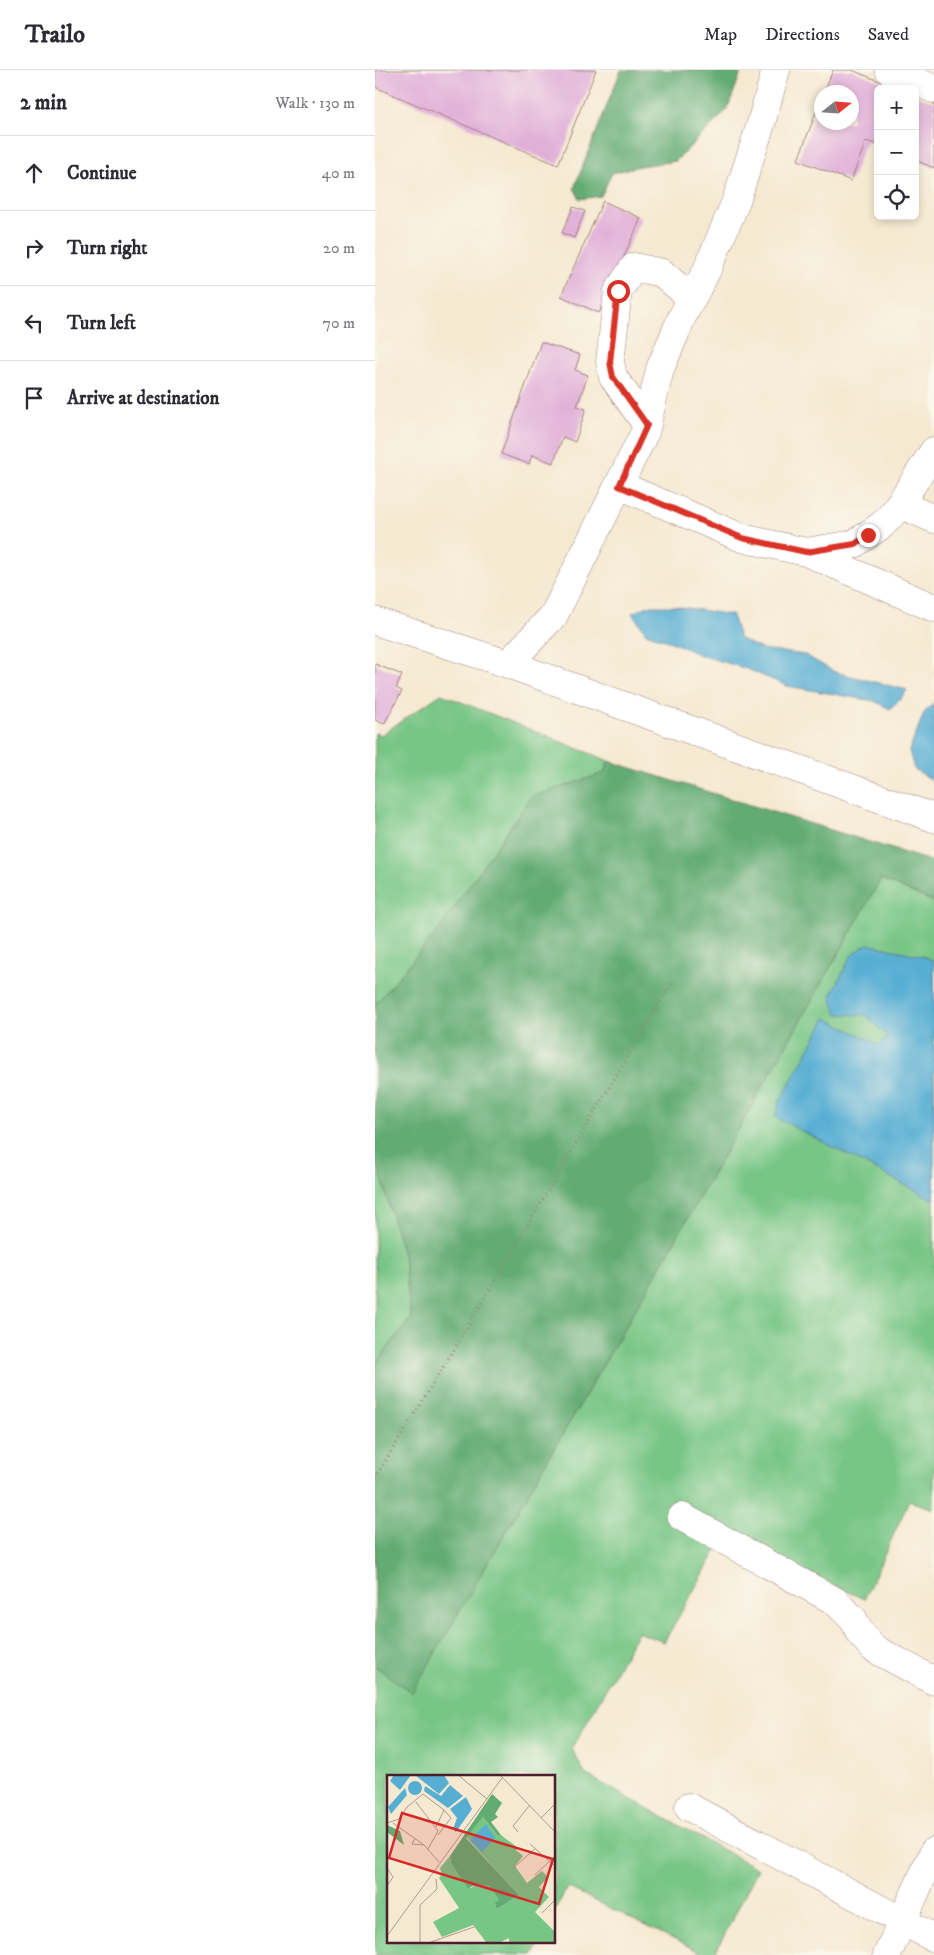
<!DOCTYPE html>
<html lang="en">
<head>
<meta charset="utf-8">
<style>
	body { margin:0; font-family:"IM FELL DW Pica",serif; background:#f7f7f7; color:#2b2b33 }
	.controls { position:absolute; right:15px; top:15px; display:grid; overflow:hidden; border-radius:8px; box-shadow:0 2px 8px #0003 }
	.controls button { width:45px; height:45px; display:grid; place-items:center; padding:0; border:0; border-bottom:1px solid #e1e1e2; background:#fff; color:#2b2b33; font:25px sans-serif }
	.compass { position:absolute; left:439px; top:15px; width:45px; height:45px; border-radius:50%; background:#fff; box-shadow:0 2px 8px #0003; rotate:73deg }
	.stop { position:absolute; width:15px; height:15px; margin:-11px; border:4px solid #d93025; border-radius:50%; background:#fff }
	.stop.end { background:#d93025; border-color:#fff; box-shadow:0 1px 5px #0008 }
	.list { margin:0; padding:0; list-style:none }
	h2 { display:flex; justify-content:space-between; align-items:center; height:65px; margin:0; padding:0 20px; font-size:21px }
	h2 small { font-size:16px; font-weight:400; color:#7c7c81 }
	.list li { display:grid; grid-template-columns:32px 1fr auto; gap:15px; align-items:center; box-sizing:border-box; height:75px; padding:0 20px; border-top:1px solid #e1e1e2 }
	.list b { display:block; font-size:19px; white-space:nowrap }
	.list em { font-size:16px; font-style:normal; color:#7c7c81 }
	.icon { flex:none; width:28px; height:28px; fill:none; stroke:currentColor; stroke-width:2; stroke-linecap:round; stroke-linejoin:round }
	.map { position:relative; flex:none; width:559px; height:1885px; overflow:hidden }
	header { display:flex; align-items:center; gap:30px; box-sizing:border-box; height:70px; padding:0 25px; background:#fff; border-bottom:1px solid #e1e1e2 }
	header strong { font-size:24px }
	nav { display:flex; gap:28px; margin-inline-start:auto; font-size:18px }
	main { display:flex }
	aside { flex:1; background:#fff }
	.map>svg:first-child { display:block }
	.green { fill:#78c686; stroke:#617258 }
	.forest { fill:#62ab73; stroke:#56654f }
	.water { fill:#56aed3; stroke:#50667f }
	.building { fill:#e1b0d9 }
	.lines { fill:none; stroke-linecap:round; stroke-linejoin:round }
	.minor-casing { stroke:#a0847e; stroke-width:29 }
	.path { stroke:#a0847e; stroke-width:3; stroke-dasharray:1 4; stroke-linecap:butt }
	.minor { stroke:#fff; stroke-width:28 }
	.route { stroke:#d93025; stroke-width:6 }
	.inset-road { fill:none; stroke:#b1988f; stroke-width:1 }
	.view { fill:#d62828; fill-opacity:0.15; stroke:#d62828; stroke-width:2.5 }
	.inset-edge { fill:none; stroke:#4a1f2b; stroke-width:2.5 }
</style>
</head>
<body>
<header>
<strong>Trailo</strong>
<nav><a>Map</a><a>Directions</a><a>Saved</a></nav>
</header>
<main>
<aside>
<h2>2 min<small>Walk · 130 m</small></h2>
<ul class="list">
<li><svg class="icon" aria-label="ahead" viewBox="0 0 24 24"><path d="M12 20V5M6 11l6-6 6 6"/></svg><div><b>Continue</b></div><em>40 m</em></li>
<li><svg class="icon" aria-label="right" viewBox="0 0 24 24"><path d="M7 20v-9h11M14 6l5 5-5 5"/></svg><div><b>Turn right</b></div><em>20 m</em></li>
<li><svg class="icon" aria-label="left" viewBox="0 0 24 24"><path d="M17 20v-9H6M10 6l-5 5 5 5"/></svg><div><b>Turn left</b></div><em>70 m</em></li>
<li><svg class="icon" aria-label="arrive" viewBox="0 0 24 24"><path d="M6 21V4h12l-3 4 3 4H6"/></svg><div><b>Arrive at destination</b></div></li>
</ul>
</aside>
<div class="map">
<svg width="559" height="1885" viewBox="0 0 559 1885">
	<rect width="100%" height="100%" fill="#fbf7ec"/>
	<filter id="ink" filterUnits="userSpaceOnUse"><feTurbulence type="fractalNoise" baseFrequency=".02" numOctaves="2"/><feDisplacementMap in="SourceGraphic" scale="10" xChannelSelector="R" yChannelSelector="G"/><feConvolveMatrix kernelMatrix="1 2 1 2 8 2 1 2 1" color-interpolation-filters="sRGB"/></filter>
	<filter id="wash" filterUnits="userSpaceOnUse"><feTurbulence type="fractalNoise" baseFrequency=".0096" numOctaves="4" result="noise"/><feDisplacementMap in="SourceGraphic" scale="20" xChannelSelector="R" yChannelSelector="G"/><feGaussianBlur stdDeviation="1.12" result="paint"/><feColorMatrix in="noise" values="0 0 0 0 0 0 0 0 0 0 0 0 0 0 0 0 0 1.4 0 .05"/><feComposite in="paint" operator="in"/></filter>
	<g filter="url(#wash)">
		<rect width="100%" height="100%" fill="#f5e9d1"/>
		<path class="green" d="M66,624L234,691L229,703L202,713L64,859L0,935V663L6,665Z
			M506,809L559,832V1439L534,1431L489,1529L356,1467L342,1480L289,1572L263,1562L197,1679L210,1704L383,1799L339,1885H331L192,1817L179,1843V1706H14V1871H165L158,1885H0V1596L37,1622L270,1223Z
			M0,1093L4,1098L29,1189L36,1248L0,1295Z"/>
		<path class="forest" d="M246,0H367L352,40L301,91L265,96L237,103L226,126L205,129L199,118Z
			M234,691L559,792V832L506,809L270,1223L37,1623L0,1596V1295L36,1248L29,1189L4,1098L0,1093V935L64,859L156,727L229,703Z"/>
		<path class="water" d="M273,536H300L357,545L364,568L386,579L430,585L460,602L532,620L524,631L515,639L499,631L412,616L372,599L325,585L299,573L271,563L257,543Z
			M559,632V711L539,699L534,681L549,643Z
			M492,874L547,886L559,891V1130L400,1047L405,1031L451,948L505,975L513,967L491,945L462,944L456,926L476,886Z"/>
		<g id="blocks">
			<path class="building" d="M0,0H221L183,95L0,17Z
				M458,0H477L524,19H503V75L491,71L476,111L423,90L446,29L447,52H477V22H449Z
				M540,25L559,32V98L540,90Z
				M228,131L266,148L224,243L186,226Z
				M198,137L210,141L199,168L187,163Z
				M166,272L205,285L200,300L213,305L202,336L211,339L200,372L188,367L178,393L157,385L154,394L126,384Z
				M0,594L27,605L21,618L27,621L9,654L0,650Z"/>
		</g>
	</g>
	<g filter="url(#ink)">
		<use href="#blocks" fill-opacity="0" stroke="#a0847e" stroke-width="1"/>
		<g class="lines">
			<g class="minor-casing">
				<path id="minor" d="M514,0L559,19
					M272,355L238,307L235,292L243,221L259,197L287,203L317,229
					M244,415L367,468L431,482L479,474L507,455L520,441L559,381
					M524,434L559,449
					M431,482L559,538
					M0,551L133,594L559,748
					M133,594L179,545L270,362L285,299L307,247L332,200L361,131L385,57L401,0
					M307,1447L460,1531L479,1550L485,1563L498,1578L559,1611
					M314,1737L559,1868
					M512,1885L559,1781"/>
			</g>
			<path class="path" d="M0,1408L78,1281L298,910"/>
			<use href="#minor" class="minor"/>
		</g>
	</g>
	<g class="lines" filter="url(#ink)">
		<path class="route" d="M243,221L235,292L238,307L272,355L244,416L367,468L431,482L480,474L493,465"/>
	</g>
	<g transform="translate(12 1705)">
		<rect width="168" height="168" fill="#f5e9d1"/>
		<path d="M96,42L111,61L114,60L131,73L129,75L136,81L128,91L140,108L155,96L161,102L152,112L162,122L148,137L167,156V167H122V163L114,167H99L86,150L55,162L46,147L72,133L52,103L55,99L53,93L63,81L64,88L84,113L89,110L102,111L112,125L110,134L132,120L79,62Z" fill="#78c686"/>
		<path d="M105,19L115,28L108,39L111,42L104,47L114,60L111,61L96,42L79,63L132,120L110,134L108,128L112,125L102,111L89,110L81,113L64,88L63,81ZM0,50L13,56L17,70L0,57Z" fill="#62ab73"/>
		<path d="M7,0H24L13,15L3,6ZM28,0H57L62,8L52,19ZM21 13a7 7 0 1 1 14 0a7 7 0 1 1-14 0ZM63,10L76,21L61,33L37,16L38,11L54,21ZM18,13L20,20L4,39L1,32ZM79,22L85,34L69,57L66,54L70,43L63,34ZM99,49L108,63L95,77L88,70L91,66L87,69L83,65Z" fill="#56aed3"/>
		<path class="inset-road" d="M71,0L100,24M113,0L168,57M29,27L51,56L41,74M154,43L168,29M0,48L12,44L20,32L36,19L57,35L49,52M6,48L37,70L52,87M131,57L126,51L142,31M51,60L64,43L57,35M28,63L25,69L36,70M143,69L168,91M0,93L6,102L0,111M125,94L148,74M148,100L168,81M155,138L168,125M0,161L115,3M33,167V130L50,114L49,104M44,167L87,152"/>
		<path class="view" d="M15,38L166,84L152,129L2,83Z"/>
		<rect width="168" height="168" class="inset-edge"/>
	</g>
</svg>
<div class="controls">
<button>+</button>
<button>−</button>
<button><svg class="icon" aria-label="locate" viewBox="0 0 24 24"><circle cx="12" cy="12" r="6"/><path d="M12 2v4M12 18v4M2 12h4M18 12h4"/></svg></button>
</div>
<svg class="compass" viewBox="-18 -18 36 36"><path d="M0-13l5 13h-10z" fill="#e53935"/><path d="M0 13l5-13h-10z" fill="#7c7c81"/></svg>
<div class="stop" style="left:243px;top:221px"></div>
<div class="stop end" style="left:493px;top:465px"></div>
</div>
</main>
</body>
</html>
